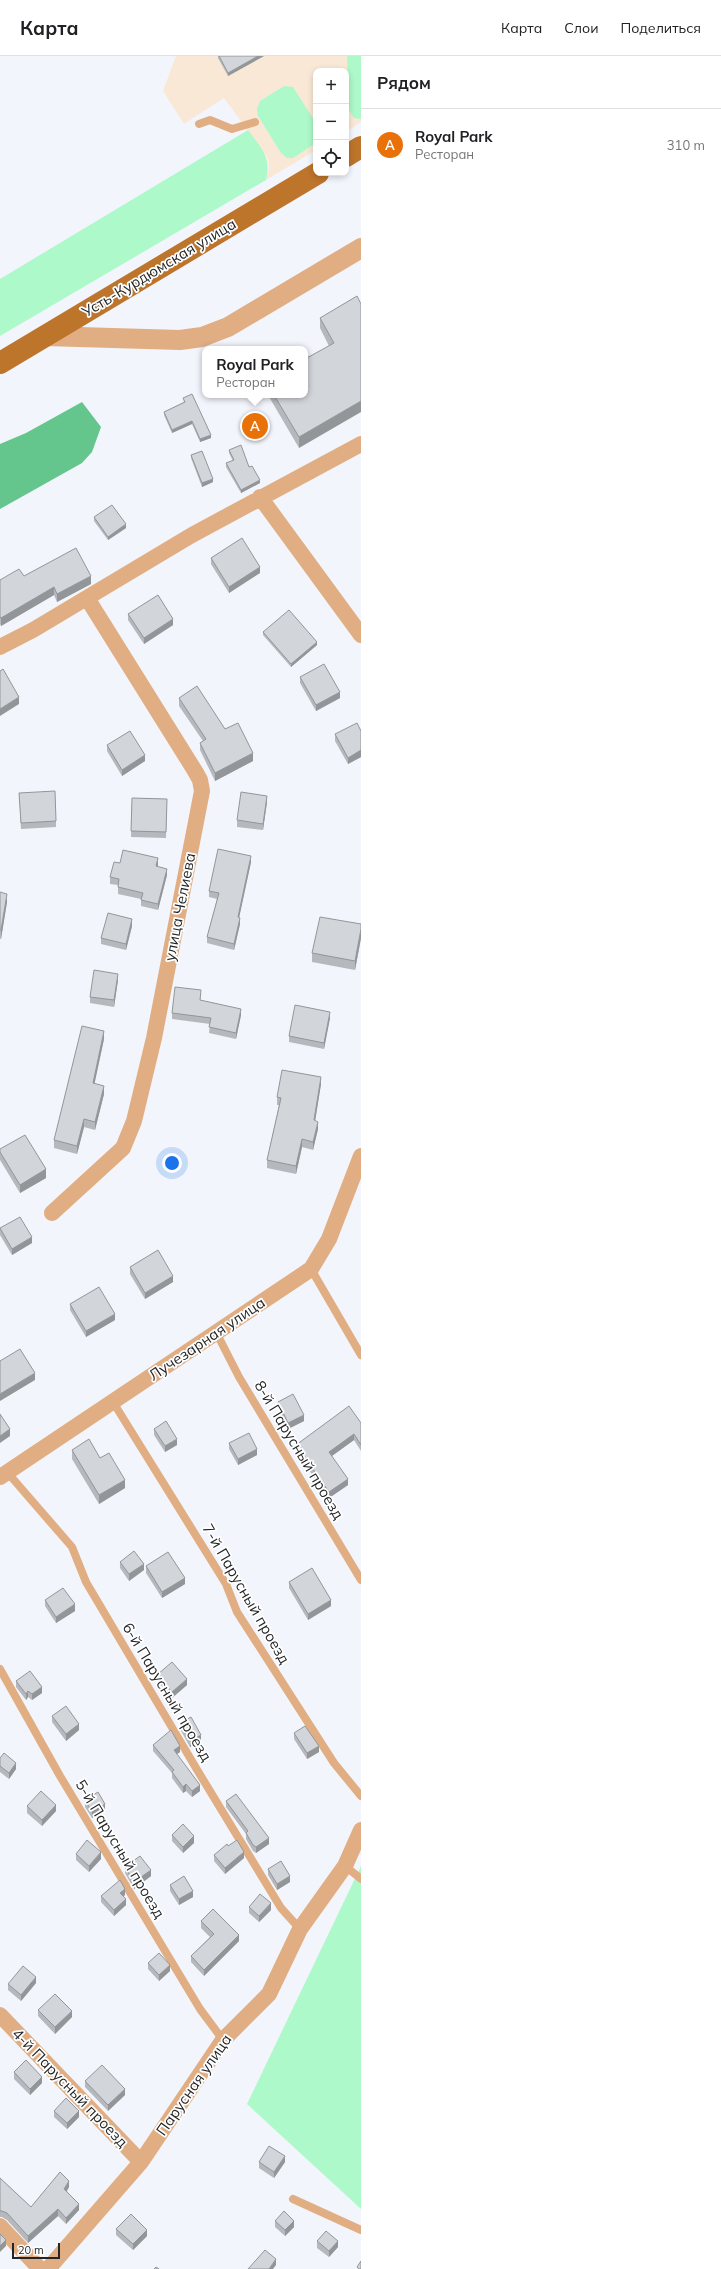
<!DOCTYPE html>
<html lang="ru">
<head>
<meta charset="utf-8">
<style>
	body { margin:0; font-family:Mulish,sans-serif; background:#f6f6f6; color:#202124 }
	.controls { position:absolute; right:12px; top:12px; display:grid; overflow:hidden; border-radius:8px; box-shadow:0 2px 6px #0003 }
	.controls button { width:36px; height:36px; display:grid; place-items:center; padding:0; border:0; border-bottom:1px solid #e0e0e0; background:#fff; color:#202124; font:20px sans-serif }
	.scale { position:absolute; left:12px; bottom:10px; width:48px; box-sizing:border-box; padding-left:4px; border:2px solid #232527; border-top:0; font-size:11px; line-height:14px; white-space:nowrap; color:#232527; -webkit-text-stroke:3px #fff; paint-order:stroke }
	.you { position:absolute; left:172px; top:1107px; width:14px; height:14px; margin:-10px; border:3px solid #fff; border-radius:50%; background:#1a73e8; box-shadow:0 0 0 6px #1a73e833 }
	.badge { display:grid; place-items:center; width:26px; height:26px; border-radius:50%; background:#2563eb; color:#fff; font-size:13px; font-weight:700 }
	.pin { position:absolute; translate:-50% -50%; border:2px solid #fff; box-shadow:0 1px 4px #0006 }
	.popup { position:absolute; left:202px; top:290px; width:106px; height:52px; box-sizing:border-box; display:grid; place-content:center; border-radius:8px; background:#fff; filter:drop-shadow(0 1px 3px #0005); font-size:13px; white-space:nowrap; color:#757577 }
	.popup b { font-size:15px; color:#202124 }
	.popup::after { content:''; position:absolute; left:50%; top:100%; margin-left:-8px; border:8px solid transparent; border-top-color:#fff }
	.list { margin:0; padding:0; list-style:none }
	h2 { display:flex; justify-content:space-between; align-items:center; height:52px; margin:0; padding:0 16px; font-size:17px }
	h2 small { font-size:13px; font-weight:400; color:#757577 }
	.list li { display:grid; grid-template-columns:26px 1fr auto; gap:12px; align-items:center; box-sizing:border-box; height:72px; padding:0 16px; border-top:1px solid #e0e0e0 }
	.list b { display:block; font-size:15px; white-space:nowrap }
	.list p { margin:0; font-size:13px; white-space:nowrap; color:#757577 }
	.list em { font-size:13px; font-style:normal; color:#757577 }
	.icon { flex:none; width:22px; height:22px; fill:none; stroke:currentColor; stroke-width:2; stroke-linecap:round; stroke-linejoin:round }
	.map { position:relative; flex:none; width:361px; height:2213px; overflow:hidden }
	header { display:flex; align-items:center; gap:24px; box-sizing:border-box; height:56px; padding:0 20px; background:#fff; border-bottom:1px solid #e0e0e0 }
	header strong { font-size:19px }
	nav { display:flex; gap:22px; margin-inline-start:auto; font-size:14px }
	main { display:flex }
	aside { flex:1; background:#fff }
	.map>svg:first-child { display:block }
	.commercial { fill:#fae8d7 }
	.green { fill:#adf9c9 }
	.forest { fill:#65c68d }
	.lines { fill:none; stroke-linecap:round; stroke-linejoin:round }
	.service { stroke:#e1ae83; stroke-width:8 }
	.minor { stroke:#e1ae83; stroke-width:16 }
	.tertiary { stroke:#e1ae83; stroke-width:20 }
	.primary { stroke:#bd742b; stroke-width:22 }
	.wall { fill:#b5b8bc }
	.shaded-wall { fill:#939699 }
	.building { fill:#d2d6db; stroke:#939699 }
	.labels { text-anchor:middle; stroke-width:3.5; stroke-linejoin:round; paint-order:stroke }
	.street-label { font-size:15px; fill:#232527; stroke:#fff }
</style>
</head>
<body>
<header>
<strong>Карта</strong>
<nav><a>Карта</a><a>Слои</a><a>Поделиться</a></nav>
</header>
<main>
<div class="map">
<svg width="361" height="2213" viewBox="0 0 361 2213">
	<rect width="100%" height="100%" fill="#f2f5fb"/>
	<path class="commercial" d="M176,0H361V66L346,76V15H316V94L266,124L269,113L268,102L224,42L184,68L163,35Z"/>
	<path class="green" d="M347,0H361V63L354,62L349,54Z
		M284,30L293,31L316,67V87L293,102H287L281,97L258,60L257,53L260,45Z
		M248,74C261,92 272,101 266,124L0,280V223Z
		M361,1810V2153L247,2048Z"/>
	<path class="forest" d="M82,346L101,371L92,396L82,407L0,453V388L26,377Z"/>
	<g class="lines">
		<path class="service" d="M199,68L210,64L232,73L255,66
			M311,1213L361,1299
			M216,1276L239,1321L361,1524
			M113,1346L226,1528L237,1556L334,1707L361,1740
			M7,1416L72,1491L86,1526L196,1712L281,1852L300,1873
			M0,1613L60,1720L200,1953L223,1984
			M345,1810L361,1823
			M293,2143L361,2174"/>
		<path class="minor" d="M260,441L361,579
			M0,591L33,574L192,479L361,388
			M52,1157L123,1092L134,1065L154,982L202,735L200,724L195,715L87,542
			M0,1421L311,1213L329,1183L361,1100
			M0,1959L141,2106
			M0,2170L40,2213
			M48,2213L141,2106L223,1984L269,1938L300,1873L345,1810L361,1774"/>
		<path class="tertiary" d="M45,280L180,284L202,281L228,271L361,192"/>
		<path class="primary" d="M346,100L361,91
			M0,307L318,117"/>
	</g>
	<path class="wall" d="M218,0H264L228,20L218,2Z
		M361,248L299,392L268,339H305L329,290L320,272V262Z
		M183,342L211,382L200,386L192,368L172,377L164,359V356L184,346Z
		M229,394L249,411L260,427L241,437L226,411V407L233,405L229,397Z
		M191,399L213,426L202,431L191,402Z
		M94,461L126,472L108,484L94,465Z
		M211,502L260,517L229,537L211,508Z
		M24,520L91,528L57,546L54,539L1,570L0,568V524Z
		M128,558L173,569L144,588L128,564Z
		M263,576L317,589L291,611L263,579Z
		M300,621L340,642L316,655L300,627Z
		M179,642L253,705L215,725L200,694V687L203,685L179,650Z
		M361,675V701L348,708L335,685V678Z
		M107,689L145,705L122,720L107,695Z
		M19,737L56,765V771L21,773Z
		M132,742L167,743L166,782L131,781Z
		M267,746L263,774L237,771V764Z
		M251,806L239,861L240,868L234,894L207,887V881L217,843L209,841V835Z
		M120,807L158,809L157,811L167,819L158,854L141,850V843L118,838V829L110,828V821Z
		M0,836L7,846L1,883H0Z
		M361,868V882L355,914L312,906V897Z
		M132,870L126,894L101,888V882Z
		M118,924L114,951L90,947V941Z
		M201,941L200,944L241,959L236,983L209,977L210,968L172,963V957Z
		M330,962L324,993L289,986V980Z
		M104,983L94,1028L104,1038L95,1074L84,1071L77,1098L54,1092V1084Z
		M321,1028L315,1065L318,1073L313,1094L302,1091L296,1118L267,1112V1104L279,1049H277V1041Z
		M0,1093L46,1122L20,1137L0,1104Z
		M0,1172L32,1187L12,1199L0,1179Z
		M130,1211L173,1226L145,1243L130,1218Z
		M70,1248L115,1264L86,1281L70,1254Z
		M278,1346L304,1365L288,1373L278,1352Z
		M361,1367V1395L354,1384L332,1400L348,1429L329,1442L296,1396V1389Z
		M154,1373L177,1389L165,1396L154,1379Z
		M229,1387L257,1399L238,1409L229,1393Z
		M72,1394L100,1402L125,1432L99,1448L72,1403Z
		M120,1506L144,1514L129,1525L120,1512Z
		M146,1510L185,1528L162,1542L146,1517Z
		M289,1526L331,1550L308,1564L289,1532Z
		M45,1544L75,1555L56,1567L45,1550Z
		M157,1619L187,1629L172,1642L157,1625Z
		M16,1625L42,1637L32,1644L28,1641L26,1644L16,1631Z
		M52,1660L79,1674L66,1685L52,1666Z
		M180,1667L201,1685L190,1691L180,1673Z
		M294,1677L319,1696L307,1703L294,1683Z
		M153,1689L180,1696L177,1698L200,1735L192,1741L186,1735L183,1737L172,1722V1717L153,1695Z
		M0,1702L16,1713L9,1723L0,1716Z
		M85,1744L105,1754L92,1762L85,1751Z
		M226,1745L269,1788L256,1797L253,1795L246,1783V1778L226,1751Z
		M27,1750L56,1755L42,1770L27,1757Z
		M172,1779L194,1787L183,1797L172,1785Z
		M228,1790L244,1802L225,1818L214,1805V1799Z
		M76,1798L101,1803L89,1816L76,1804Z
		M125,1811L151,1820L134,1833L125,1817Z
		M268,1813L290,1826L277,1834L268,1819Z
		M170,1829L193,1841L179,1849L170,1835Z
		M125,1839L123,1840L126,1849L114,1860L101,1846V1840Z
		M249,1851L271,1854L259,1866L249,1857Z
		M201,1865L239,1885L204,1920L191,1906V1900L210,1881L201,1872Z
		M148,1907L170,1915L159,1925L148,1913Z
		M36,1927L21,1945L8,1934V1928Z
		M38,1954L72,1961L55,1978L38,1960Z
		M14,2016L42,2027L30,2039L14,2023Z
		M85,2025L125,2039L108,2055L85,2031Z
		M54,2055L79,2061L67,2073L54,2061Z
		M259,2106H285L274,2122L259,2112Z
		M0,2122L31,2151L69,2131L67,2135L79,2154L66,2168L58,2160L28,2187L7,2164L2,2161H0Z
		M275,2165L294,2171L285,2180L275,2171Z
		M116,2173L147,2180L133,2194L116,2179Z
		M317,2185L338,2191L329,2201L317,2192Z"/>
	<path class="shaded-wall" d="M258,0H264L228,20V17Z
		M361,345V356L299,392V381Z
		M192,365V368L172,377V374Z
		M211,379V382L200,386V383Z
		M213,423V426L202,431V427Z
		M260,424V427L241,437V434Z
		M126,468V472L108,484V481Z
		M260,511V517L229,537V531Z
		M91,520V528L57,546V538Z
		M54,531V539L1,570V562Z
		M173,563V569L144,588V582Z
		M317,586V589L291,611V608Z
		M340,636V642L316,655V649Z
		M19,641V648L0,660V653Z
		M361,694V701L348,708V702Z
		M253,697V705L215,725V717Z
		M145,699V705L122,720V714Z
		M267,740V746L263,774V768Z
		M251,800V806L238,867V861Z
		M158,802V809L156,817V810Z
		M167,813V819L158,854V848Z
		M7,838V846L1,883V874Z
		M240,862V868L234,894V888Z
		M132,863V870L126,894V888Z
		M361,873V882L355,914V905Z
		M118,918V924L114,951V944Z
		M241,953V959L236,983V977Z
		M330,956V962L324,993V987Z
		M104,975V983L93,1035V1027Z
		M321,1021V1028L314,1072V1064Z
		M104,1030V1038L95,1074V1066Z
		M84,1063V1071L77,1098V1090Z
		M318,1066V1073L313,1094V1086Z
		M302,1083V1091L296,1118V1110Z
		M46,1113V1122L20,1137V1129Z
		M32,1181V1187L12,1199V1193Z
		M173,1220V1226L145,1243V1237Z
		M115,1258V1264L86,1281V1275Z
		M35,1317V1324L0,1345V1338Z
		M304,1359V1365L288,1373V1367Z
		M10,1373V1380L0,1387V1380Z
		M354,1378V1384L329,1402V1396Z
		M177,1383V1389L165,1396V1390Z
		M257,1393V1399L238,1409V1403Z
		M348,1423V1429L329,1442V1436Z
		M125,1424V1432L99,1448V1439Z
		M144,1508V1514L129,1525V1518Z
		M185,1522V1528L162,1542V1536Z
		M331,1544V1550L308,1564V1558Z
		M75,1548V1555L56,1567V1561Z
		M187,1623V1629L172,1642V1636Z
		M42,1631V1637L32,1644V1638Z
		M28,1635V1641L26,1644V1638Z
		M79,1668V1674L66,1685V1678Z
		M201,1679V1685L190,1691V1685Z
		M180,1690V1696L174,1700V1694Z
		M319,1690V1696L307,1703V1697Z
		M16,1707V1713L9,1723V1717Z
		M186,1728V1735L183,1737V1731Z
		M200,1729V1735L192,1741V1735Z
		M105,1748V1754L92,1762V1756Z
		M56,1749V1755L42,1770V1764Z
		M194,1780V1787L183,1797V1791Z
		M269,1782V1788L256,1797V1791Z
		M101,1796V1803L89,1816V1810Z
		M244,1796V1802L225,1818V1812Z
		M151,1814V1820L134,1833V1826Z
		M290,1820V1826L277,1834V1828Z
		M125,1833V1839L120,1843V1837Z
		M193,1835V1841L179,1849V1843Z
		M126,1843V1849L114,1860V1854Z
		M271,1847V1854L259,1866V1860Z
		M239,1879V1885L204,1920V1914Z
		M170,1909V1915L159,1925V1919Z
		M36,1921V1927L21,1945V1939Z
		M72,1955V1961L55,1978V1971Z
		M42,2021V2027L30,2039V2033Z
		M125,2033V2039L108,2055V2049Z
		M79,2055V2061L67,2073V2067Z
		M285,2100V2106L274,2122V2116Z
		M69,2125V2131L64,2139V2133Z
		M79,2148V2154L66,2168V2162Z
		M58,2153V2160L28,2187V2180Z
		M294,2165V2171L285,2180V2174Z
		M147,2174V2180L133,2194V2188Z
		M6,2184V2190L0,2196V2190Z
		M338,2185V2191L329,2201V2195Z
		M276,2203V2209L273,2213H269Z"/>
	<path class="building" d="M219,0H258L228,17Z
		M357,240L361,248V345L299,381L274,339H305V303L334,287L320,262Z
		M192,338L211,379L200,383L192,365L172,374L164,356L185,346L183,342Z
		M241,389L249,411L252,410L260,424L241,434L226,407L234,404L229,394Z
		M202,395L213,423L202,427L191,399Z
		M112,449L126,468L108,481L94,461Z
		M242,482L260,511L229,531L211,502Z
		M76,492L91,520L57,538L54,531L1,562L0,561V524L19,513L24,520Z
		M158,539L173,563L144,582L128,558Z
		M289,554L317,586L291,608L263,576Z
		M324,608L340,636L316,649L300,621Z
		M3,613L19,641L0,653V615Z
		M197,630L225,673L238,667L253,697L215,717L200,687L206,683L179,642Z
		M357,667L361,675V694L348,702L335,678Z
		M130,675L145,699L122,714L107,689Z
		M55,735L56,765L21,767L19,737Z
		M241,736L267,740L263,768L237,764Z
		M132,742L167,743L166,776L131,775Z
		M218,793L251,800L238,861L240,862L234,888L207,881L219,837L209,835Z
		M123,794L158,802L156,810L167,813L158,848L141,844L143,837L118,831L119,823L110,821L114,806L120,807Z
		M0,836L7,838L1,874H0Z
		M108,857L132,863L126,888L101,882Z
		M320,861L361,868V873L355,905L312,897Z
		M94,914L118,918L114,944L90,941Z
		M175,931L201,934L200,944L241,953L236,977L209,971L211,962L172,957Z
		M295,949L330,956L324,987L289,980Z
		M82,970L104,975L93,1027L104,1030L95,1066L84,1063L77,1090L54,1084Z
		M282,1014L321,1021L314,1064L318,1066L313,1086L302,1083L296,1110L267,1104L281,1042L277,1041Z
		M25,1079L46,1113L20,1129L0,1096V1093Z
		M20,1161L32,1181L12,1193L0,1172Z
		M158,1194L173,1220L145,1237L130,1211Z
		M99,1231L115,1258L86,1275L70,1248Z
		M20,1293L35,1317L0,1338V1305Z
		M293,1338L304,1359L288,1367L278,1346Z
		M349,1350L361,1367V1389L354,1378L329,1396L348,1423L329,1436L296,1389Z
		M0,1358L10,1373L0,1380Z
		M166,1365L177,1383L165,1390L154,1373Z
		M249,1377L257,1393L238,1403L229,1387Z
		M89,1383L100,1402L109,1397L125,1424L99,1439L72,1394Z
		M134,1495L144,1508L129,1518L120,1506Z
		M168,1496L185,1522L162,1536L146,1510Z
		M312,1512L331,1544L308,1558L289,1526Z
		M63,1532L75,1548L56,1561L45,1544Z
		M172,1606L187,1623L172,1636L157,1619Z
		M30,1615L42,1631L32,1638L28,1635L26,1638L16,1625Z
		M66,1650L79,1668L66,1678L52,1660Z
		M191,1661L201,1679L190,1685L180,1667Z
		M305,1670L319,1690L307,1697L294,1677Z
		M171,1674L180,1690L174,1694L200,1729L192,1735L186,1728L183,1731L172,1716L174,1714L153,1689Z
		M4,1697L16,1707L9,1717L0,1710V1702Z
		M41,1735L56,1749L42,1764L27,1750Z
		M98,1736L105,1748L92,1756L85,1744Z
		M236,1738L269,1782L256,1791L253,1789L246,1777L248,1775L226,1745Z
		M183,1768L194,1780L183,1791L172,1779Z
		M87,1784L101,1796L89,1810L76,1798Z
		M237,1784L244,1796L225,1812L214,1799L227,1788L228,1790Z
		M140,1800L151,1814L134,1826L125,1811Z
		M281,1805L290,1820L277,1828L268,1813Z
		M184,1820L193,1835L179,1843L170,1829Z
		M120,1824L125,1833L120,1837L126,1843L114,1854L101,1840Z
		M260,1838L271,1847L259,1860L249,1851Z
		M213,1853L239,1879L204,1914L191,1900L214,1878L201,1865Z
		M159,1897L170,1909L159,1919L148,1907Z
		M23,1910L36,1921L21,1939L8,1928Z
		M55,1938L72,1955L55,1971L38,1954Z
		M26,2004L42,2021L30,2033L14,2016Z
		M102,2009L125,2033L108,2049L85,2025Z
		M66,2042L79,2055L67,2067L54,2055Z
		M269,2090L285,2100L274,2116L259,2106Z
		M60,2116L69,2125L64,2133L79,2148L66,2162L58,2153L28,2180L7,2157L2,2155H0V2122L31,2151Z
		M284,2155L294,2165L285,2174L275,2165Z
		M131,2158L147,2174L133,2188L116,2173Z
		M326,2175L338,2185L329,2195L317,2185Z
		M0,2178L6,2184L0,2190Z
		M265,2194L276,2203L269,2213H248Z
		M361,2205V2213H359L357,2211Z
		M156,2211L159,2213H154Z"/>
	<g class="labels">
		<g class="street-label">
			<text transform="translate(159 212) rotate(-31)" y="5">Усть-Курдюмская улица</text>
			<text transform="translate(180 851) rotate(-79)" y="5">улица Челиева</text>
			<text transform="translate(207 1283) rotate(-34)" y="5">Лучезарная улица</text>
			<text transform="translate(299 1394) rotate(59)" y="5">8-й Парусный проезд</text>
			<text transform="translate(246 1538) rotate(60)" y="5">7-й Парусный проезд</text>
			<text transform="translate(167 1636) rotate(59)" y="5">6-й Парусный проезд</text>
			<text transform="translate(120 1793) rotate(59)" y="5">5-й Парусный проезд</text>
			<text transform="translate(194 2029) rotate(-55)" y="5">Парусная улица</text>
			<text transform="translate(70 2032) rotate(46)" y="5">4-й Парусный проезд</text>
		</g>
	</g>
</svg>
<div class="controls">
<button>+</button>
<button>−</button>
<button><svg class="icon" aria-label="locate" viewBox="0 0 24 24"><circle cx="12" cy="12" r="6"/><path d="M12 2v4M12 18v4M2 12h4M18 12h4"/></svg></button>
</div>
<div class="scale">20 m</div>
<div class="you"></div>
<div class="pin badge" style="left:255px;top:370px;background:#e8710a">A</div>
<div class="popup"><b>Royal Park</b>Ресторан</div>
</div>
<aside>
<h2>Рядом<small></small></h2>
<ul class="list">
<li><span class="badge" style="background:#e8710a">A</span><div><b>Royal Park</b><p>Ресторан</p></div><em>310 m</em></li>
</ul>
</aside>
</main>
</body>
</html>
